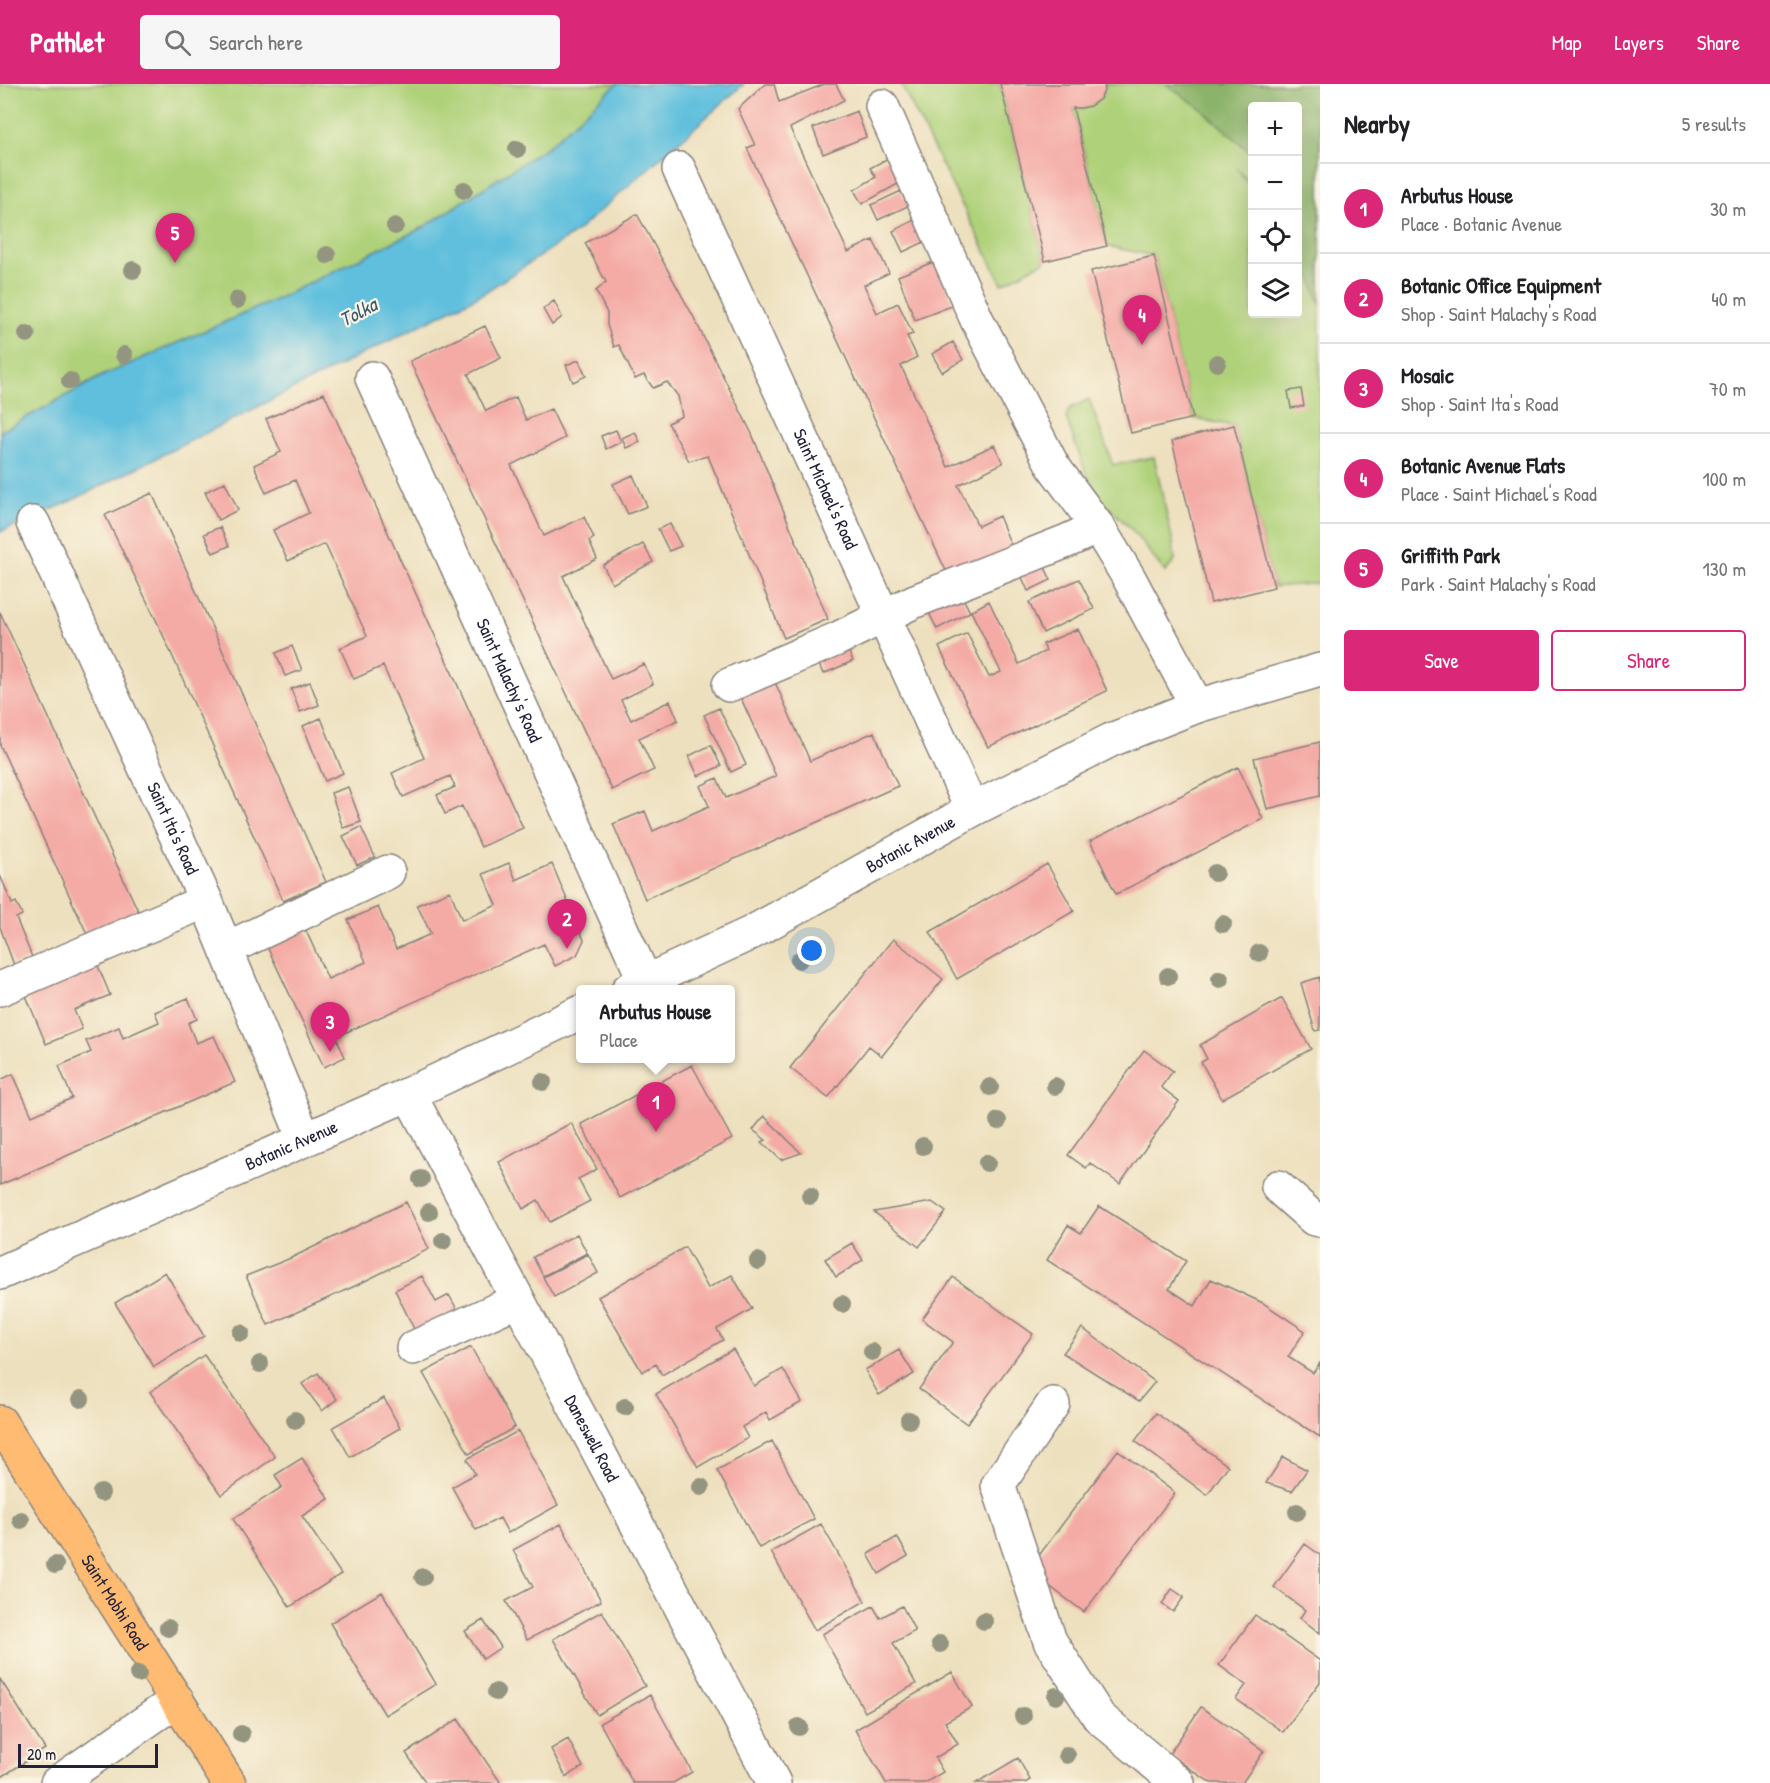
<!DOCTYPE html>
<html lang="en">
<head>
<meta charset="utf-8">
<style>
	body { margin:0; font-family:"Patrick Hand",sans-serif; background:#f6f6f6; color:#202124 }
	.controls { position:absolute; right:18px; top:18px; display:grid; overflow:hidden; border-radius:6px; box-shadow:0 6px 24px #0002 }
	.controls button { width:54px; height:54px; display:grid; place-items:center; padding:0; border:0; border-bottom:2px solid #e0e0e0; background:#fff; color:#202124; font:30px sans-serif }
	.scale { position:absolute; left:18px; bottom:15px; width:140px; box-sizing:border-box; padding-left:6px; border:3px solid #22223b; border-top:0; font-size:16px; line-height:21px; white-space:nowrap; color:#22223b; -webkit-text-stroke:4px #fcf5e5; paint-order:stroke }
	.you { position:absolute; left:812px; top:867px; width:21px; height:21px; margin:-15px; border:4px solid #fff; border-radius:50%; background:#1a73e8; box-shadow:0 0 0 9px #1a73e833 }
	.badge { display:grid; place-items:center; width:39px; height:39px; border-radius:50%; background:#db2777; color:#fff; font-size:20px; font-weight:700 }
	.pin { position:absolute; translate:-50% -50px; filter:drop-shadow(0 2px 3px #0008) }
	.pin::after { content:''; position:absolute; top:32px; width:21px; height:18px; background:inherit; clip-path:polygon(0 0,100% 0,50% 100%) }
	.popup { position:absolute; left:576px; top:901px; width:159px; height:78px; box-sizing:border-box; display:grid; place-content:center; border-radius:6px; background:#fff; filter:drop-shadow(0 2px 4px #0005); font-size:20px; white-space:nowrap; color:#757577 }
	.popup b { font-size:22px; color:#202124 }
	.popup::after { content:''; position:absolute; left:50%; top:100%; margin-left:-12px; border:12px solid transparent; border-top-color:#fff }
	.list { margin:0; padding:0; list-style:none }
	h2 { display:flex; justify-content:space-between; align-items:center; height:78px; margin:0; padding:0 24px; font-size:26px }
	h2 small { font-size:20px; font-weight:400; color:#757577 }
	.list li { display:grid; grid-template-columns:39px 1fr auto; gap:18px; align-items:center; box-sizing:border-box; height:90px; padding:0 24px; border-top:2px solid #e0e0e0 }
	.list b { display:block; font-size:22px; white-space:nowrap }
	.list p { margin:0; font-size:20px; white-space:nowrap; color:#757577 }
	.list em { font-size:20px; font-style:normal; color:#757577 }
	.actions { display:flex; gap:12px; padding:18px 24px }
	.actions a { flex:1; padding:14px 0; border:2px solid #db2777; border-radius:6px; text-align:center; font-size:21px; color:#db2777 }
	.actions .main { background:#db2777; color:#fff }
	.icon { flex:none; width:33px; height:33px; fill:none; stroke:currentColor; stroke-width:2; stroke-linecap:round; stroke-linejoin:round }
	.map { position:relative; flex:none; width:1320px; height:1699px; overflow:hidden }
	header { display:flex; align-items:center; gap:36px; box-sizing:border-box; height:84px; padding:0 30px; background:#db2777; color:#fff }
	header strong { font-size:28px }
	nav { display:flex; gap:33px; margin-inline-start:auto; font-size:21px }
	.search { width:420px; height:54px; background:#f6f6f6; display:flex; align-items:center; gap:15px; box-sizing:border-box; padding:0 21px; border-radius:6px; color:#757577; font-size:22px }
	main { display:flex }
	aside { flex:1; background:#fff }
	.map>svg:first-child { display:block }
	.green { fill:#afd179; stroke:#687a5a; stroke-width:1.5; fill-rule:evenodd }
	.forest { fill:#8bb369; stroke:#566a52; stroke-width:1.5 }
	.water { fill:#5fbfdd; stroke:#40708c; stroke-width:1.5 }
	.building { fill:#f4aba6 }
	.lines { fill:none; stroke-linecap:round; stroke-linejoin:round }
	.minor-casing { stroke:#88817c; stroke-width:36 }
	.major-casing { stroke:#88817c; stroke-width:36 }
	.minor { stroke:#fff; stroke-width:33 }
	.major { stroke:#ffbb71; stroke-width:33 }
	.tree { fill:#949580 }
	.labels { text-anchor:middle; stroke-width:4.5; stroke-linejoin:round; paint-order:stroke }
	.street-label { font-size:18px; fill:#22223b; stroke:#fcf5e5 }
	.water-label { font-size:20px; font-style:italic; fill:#375974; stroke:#fcf5e5 }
</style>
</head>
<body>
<header>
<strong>Pathlet</strong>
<div class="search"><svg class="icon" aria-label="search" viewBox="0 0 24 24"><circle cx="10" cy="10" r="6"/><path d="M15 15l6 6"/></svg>Search here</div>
<nav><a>Map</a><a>Layers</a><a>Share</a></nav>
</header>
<main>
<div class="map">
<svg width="1320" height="1699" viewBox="0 0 1320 1699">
	<rect width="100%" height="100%" fill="#fcf5e5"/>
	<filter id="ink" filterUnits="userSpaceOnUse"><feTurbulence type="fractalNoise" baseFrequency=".0167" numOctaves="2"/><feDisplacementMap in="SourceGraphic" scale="12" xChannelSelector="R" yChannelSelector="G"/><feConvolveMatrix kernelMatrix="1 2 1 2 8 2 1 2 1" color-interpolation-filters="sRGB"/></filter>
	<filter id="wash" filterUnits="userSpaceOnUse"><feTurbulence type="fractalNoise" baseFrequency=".008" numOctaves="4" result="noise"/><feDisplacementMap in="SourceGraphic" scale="24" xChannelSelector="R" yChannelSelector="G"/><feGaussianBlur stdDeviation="1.35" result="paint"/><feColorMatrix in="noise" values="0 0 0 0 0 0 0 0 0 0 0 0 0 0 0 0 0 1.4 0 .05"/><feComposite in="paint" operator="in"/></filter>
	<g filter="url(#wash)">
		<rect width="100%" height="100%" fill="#ede0be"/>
		<path class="green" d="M0,0H617L547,63L424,143L275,216L102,292L0,348Z
			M901,0H1000L1045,177L1002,200Z
			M1104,0H1320V499L1274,503L1234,342L1193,334L1154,172L1107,162L1073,24C1087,25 1107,17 1104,0ZM1252,22H1298V230H1252V105L1237,84L1252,102Z
			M1089,315L1113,381L1154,373L1173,459L1175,477L1165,488L1132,446L1102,417L1087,392L1066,334L1069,325Z"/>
		<path class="forest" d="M1166,0H1320V221L1298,154V22H1252V70L1199,23Z"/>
		<path class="water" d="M617,0H744L575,149L482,210L67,419L0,448V348L102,292L275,216L424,143L547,63Z"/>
		<g id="blocks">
			<path class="building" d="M765,0H774L779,18L825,0H836L844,16L790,44L848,168L873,156L889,189L864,201L877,229L898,219L913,250L907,252L917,273L901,282L948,383L994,361L1003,379L958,401L978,442L999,432L1013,466L949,493L747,64L755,61L738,25Z
				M1000,0H1104L1105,5L1100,15L1090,22L1082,24H1073L1107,162L1045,177Z
				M857,27L866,53L823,70L813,44Z
				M892,72L905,96L862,120L854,106L876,93L870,84Z
				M901,107L908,122L878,136L871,121Z
				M637,130L693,232L752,350L828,535L784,554L708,372L689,377L668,339L682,332L678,312L667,298L653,304L644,291L635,295L619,261L614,263L607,241V229L596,207L606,198L585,159Z
				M920,133L931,155L903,168L893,147Z
				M1154,172L1193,334L1131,349L1091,187Z
				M936,177L954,221L915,236L898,192Z
				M554,217L562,233L552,241L543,225Z
				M485,242L501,274L468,290L486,327L516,313L526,336L551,325L565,354L511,381L544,452L584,433L594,454L589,457L597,475L563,492L611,595L644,580L653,600L621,616L631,636L670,617L678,636L639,654L654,686L612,706L410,277Z
				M953,258L963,276L942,288L932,270Z
				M579,276L586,292L573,298L566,281Z
				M1301,305L1304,322L1291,324L1288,307Z
				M324,309L523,744L481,763L462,722L445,730L437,711L455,703L450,692L403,713L392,689L424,674L383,582L354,595L340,564L367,552L325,460L288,477L273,446L309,429L295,396L266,409L254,381L281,368L266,335Z
				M1234,341L1274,503L1211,519L1172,357Z
				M616,346L621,358L606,365L601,352Z
				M635,348L640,358L626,364L622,354Z
				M633,391L647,422L628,430L613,400Z
				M225,398L238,426L218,436L205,408Z
				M152,409L326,798L283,817L158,540L105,431Z
				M670,440L681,462L669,467L658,445Z
				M220,443L229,462L213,469L204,450Z
				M643,460L653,478L612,500L603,481Z
				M1039,471L1051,496L1028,507L1017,482Z
				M1079,495L1094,525L1043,549L1029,518Z
				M959,506L970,528L937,545L926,523Z
				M989,517L1019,580L1046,567L1043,560L1078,545L1107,607L988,663L939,563L967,549L989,593L1001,588L971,527Z
				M0,528L139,829L88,852L0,661Z
				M844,557L853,577L823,590L815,570Z
				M292,562L302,586L285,592L276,569Z
				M774,596L810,677L874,648L898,702L645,815L613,740L645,727L653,747L709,722L700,702L717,694L726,714L776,692L740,612Z
				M310,598L319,621L300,628L291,605Z
				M719,624L746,681L731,688L704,631Z
				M321,634L343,689L325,697L303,642Z
				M1320,658V712L1267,725L1254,674Z
				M711,661L721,682L698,692L689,672Z
				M1238,683L1263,735L1116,810L1090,757Z
				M348,703L361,738L343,744L331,709Z
				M361,743L375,773L357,781L343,752Z
				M509,779L516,796L552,780L584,856L577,871L555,882L544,860L351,946L336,953L345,973L324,983L264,856L302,838L328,895L366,878L348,836L378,823L396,865L431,850L417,821L450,807L462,836L497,821L483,790Z
				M1047,780L1074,827L957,895L930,848Z
				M0,791L12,820L16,818L22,831L16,834L32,873L14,881L0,843Z
				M893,855L943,895L882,972L869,962L828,1014L790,984Z
				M96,877L110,911L74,926L82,945L46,960L24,907Z
				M1320,893V946L1315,947L1301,899Z
				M188,914L197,935L188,939L196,959L214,952L235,998L0,1101V996L13,990L32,1032L72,1014L59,982L91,968L86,957L119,943L123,954L159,938L155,928Z
				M1282,914L1311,965L1222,1015L1201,978L1207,975L1200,961Z
				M1144,966L1173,987L1161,1003L1179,1017L1120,1100L1090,1079L1086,1084L1068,1071Z
				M692,981L732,1055L620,1114L581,1040Z
				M764,1032L801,1069L781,1076L762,1058L766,1056L753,1046Z
				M571,1039L597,1085L578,1095L590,1117L550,1138L538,1116L523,1125L499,1078Z
				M406,1118L429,1165L355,1202L268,1241L246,1192L291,1174Z
				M932,1118L946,1128L919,1163L874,1128Z
				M1099,1122L1186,1177L1169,1205L1195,1222L1211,1195L1263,1219L1305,1247L1288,1273L1313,1289L1320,1279V1353L1047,1176L1068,1141L1081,1149Z
				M577,1150L587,1169L543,1192L533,1173Z
				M852,1159L863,1176L836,1193L825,1175Z
				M685,1163L708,1204L732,1191L752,1225L717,1245L723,1256L662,1291L656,1280L642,1288L598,1213Z
				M588,1170L598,1189L554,1213L543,1193Z
				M165,1188L204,1252L154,1283L115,1219Z
				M422,1192L436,1218L449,1211L459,1229L417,1251L395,1206Z
				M953,1193L1033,1250L967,1340L919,1305L953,1258L922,1235Z
				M1082,1244L1155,1298L1139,1317L1063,1269Z
				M471,1263L515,1343L469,1370L423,1289Z
				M733,1265L754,1302L783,1285L802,1318L770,1336L766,1328L742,1343L748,1354L698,1383L656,1310Z
				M899,1266L914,1290L879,1311L865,1286Z
				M204,1271L275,1373L221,1411L150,1308Z
				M318,1289L337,1315L322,1327L302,1300Z
				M384,1314L400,1344L350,1373L333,1343Z
				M1156,1329L1228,1382L1207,1411L1135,1357Z
				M518,1347L558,1421L508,1449L500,1434L476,1446L452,1403L475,1390L467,1375Z
				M772,1357L814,1435L759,1464L717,1386Z
				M1118,1366L1175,1409L1084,1528L1028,1486Z
				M1283,1373L1307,1386L1292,1407L1266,1399Z
				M302,1374L329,1415L302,1432L341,1490L290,1523L233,1435L282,1403L275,1391Z
				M561,1440L601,1517L527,1556L506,1517L533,1503L513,1466Z
				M821,1440L865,1517L815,1546L771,1468Z
				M897,1453L908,1472L879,1490L868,1470Z
				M1305,1460L1320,1471V1549L1300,1534L1305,1526L1274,1503Z
				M1172,1505L1184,1513L1173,1528L1162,1520Z
				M382,1508L436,1600L385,1631L330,1539Z
				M873,1522L880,1534L902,1522L915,1547L893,1559L916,1600L865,1628L822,1550Z
				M602,1527L645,1602L597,1631L553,1555Z
				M1255,1531L1320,1577V1598L1283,1648L1236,1615L1246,1601L1219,1581Z
				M483,1536L501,1563L483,1575L465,1547Z
				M952,1588L972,1623L945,1638L958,1660L935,1674L943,1688L925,1699H886L855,1646Z
				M0,1595L45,1665L0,1694Z
				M650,1611L692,1688L673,1699H633L600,1639Z
				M1201,1623L1264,1667L1242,1699H1211L1169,1670Z
				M458,1635L487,1679L501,1699H426L406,1669Z
				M568,1655L583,1683L566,1693L551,1665Z
				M1018,1674L1030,1696L1025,1699H976Z"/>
		</g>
	</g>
	<g filter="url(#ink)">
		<use href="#blocks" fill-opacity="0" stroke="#88817c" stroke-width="1.5"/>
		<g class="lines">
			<g class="minor-casing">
				<g id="minor">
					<path d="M882,22L977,236L1053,382L1098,443L1129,494L1197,622"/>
					<path id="s1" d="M679,85L972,726"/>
					<path id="s2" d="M372,294L645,897"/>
					<path id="s3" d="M33,439L206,817L304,1054"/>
					<path d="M729,601L837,555L915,517L1067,457L1098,443"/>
					<path d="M226,865L388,788"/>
					<path d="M0,905L206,817"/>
					<path id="s4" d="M628,906L751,849L972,726L1111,656L1197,622L1320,586"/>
					<path id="s5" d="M409,1010L774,1699"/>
					<path d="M1278,1103L1314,1135L1320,1136"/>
					<path id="s6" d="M0,1189L409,1010L581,928"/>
					<path d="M413,1264L518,1216"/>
					<path d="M1053,1320L998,1401L1050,1557L1099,1633L1178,1699"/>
					<path d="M57,1699L177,1616"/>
				</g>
			</g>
			<g class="major-casing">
				<g id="major">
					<path id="s7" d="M0,1338L229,1699"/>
				</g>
			</g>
			<use href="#minor" class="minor"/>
			<use href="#major" class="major"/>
		</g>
		<g class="tree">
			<circle cx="517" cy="65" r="9"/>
			<circle cx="464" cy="106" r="9"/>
			<circle cx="395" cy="142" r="9"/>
			<circle cx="327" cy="171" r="9"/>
			<circle cx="133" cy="186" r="9"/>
			<circle cx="237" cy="216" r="9"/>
			<circle cx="27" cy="250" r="9"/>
			<circle cx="124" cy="271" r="9"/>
			<circle cx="1217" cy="279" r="9"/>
			<circle cx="70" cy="297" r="9"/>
			<circle cx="1215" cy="789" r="9"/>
			<circle cx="1223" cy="840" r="9"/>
			<circle cx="1259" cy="869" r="9"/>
			<circle cx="799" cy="876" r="9"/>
			<circle cx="1168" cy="892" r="9"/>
			<circle cx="1220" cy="895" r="9"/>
			<circle cx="543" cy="998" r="9"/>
			<circle cx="1055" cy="1002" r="9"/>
			<circle cx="990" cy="1003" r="9"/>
			<circle cx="998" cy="1037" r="9"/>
			<circle cx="923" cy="1062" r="9"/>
			<circle cx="987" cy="1079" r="9"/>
			<circle cx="421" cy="1095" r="9"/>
			<circle cx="810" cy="1112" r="9"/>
			<circle cx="429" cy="1128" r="9"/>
			<circle cx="443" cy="1157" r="9"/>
			<circle cx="758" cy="1177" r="9"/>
			<circle cx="842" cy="1220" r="9"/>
			<circle cx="241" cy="1249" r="9"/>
			<circle cx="872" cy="1268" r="9"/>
			<circle cx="260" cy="1280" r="9"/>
			<circle cx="81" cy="1315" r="9"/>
			<circle cx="625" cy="1323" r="9"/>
			<circle cx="295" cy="1336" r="9"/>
			<circle cx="909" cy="1336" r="9"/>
			<circle cx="701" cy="1403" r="9"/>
			<circle cx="101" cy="1409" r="9"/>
			<circle cx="1297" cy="1428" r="9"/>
			<circle cx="21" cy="1436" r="9"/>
			<circle cx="55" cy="1481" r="9"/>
			<circle cx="423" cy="1493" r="9"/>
			<circle cx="984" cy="1537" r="9"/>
			<circle cx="168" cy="1544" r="9"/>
			<circle cx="940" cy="1560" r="9"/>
			<circle cx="138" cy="1590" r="9"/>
			<circle cx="496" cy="1608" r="9"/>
			<circle cx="1056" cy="1612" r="9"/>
			<circle cx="1023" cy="1632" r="9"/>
			<circle cx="799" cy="1643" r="9"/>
			<circle cx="241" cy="1650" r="9"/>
			<circle cx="1067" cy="1671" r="9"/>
		</g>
	</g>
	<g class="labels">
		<g class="street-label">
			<text dy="6" stroke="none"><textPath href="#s1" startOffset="352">Saint Michael's Road</textPath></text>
			<text dy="6" stroke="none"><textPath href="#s2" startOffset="332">Saint Malachy's Road</textPath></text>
			<text dy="6" stroke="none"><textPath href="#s3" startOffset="336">Saint Ita's Road</textPath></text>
			<text dy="6" stroke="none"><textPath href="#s4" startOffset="318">Botanic Avenue</textPath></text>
			<text dy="6" stroke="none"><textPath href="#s6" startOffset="318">Botanic Avenue</textPath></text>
			<text dy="6" stroke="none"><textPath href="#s5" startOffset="390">Daneswell Road</textPath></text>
			<text dy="6" stroke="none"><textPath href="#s7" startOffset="214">Saint Mobhi Road</textPath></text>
		</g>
		<g class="water-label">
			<text transform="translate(358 228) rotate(-28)" y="7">Tolka</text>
		</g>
	</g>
</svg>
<div class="controls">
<button>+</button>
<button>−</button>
<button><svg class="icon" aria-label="locate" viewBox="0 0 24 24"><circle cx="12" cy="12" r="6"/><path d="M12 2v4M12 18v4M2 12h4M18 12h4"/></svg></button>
<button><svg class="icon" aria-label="layers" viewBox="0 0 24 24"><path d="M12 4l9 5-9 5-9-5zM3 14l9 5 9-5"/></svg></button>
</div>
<div class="scale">20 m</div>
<div class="you"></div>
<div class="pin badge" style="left:656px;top:1048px">1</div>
<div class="popup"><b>Arbutus House</b>Place</div>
<div class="pin badge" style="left:567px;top:865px">2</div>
<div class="pin badge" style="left:330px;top:968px">3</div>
<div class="pin badge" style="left:1142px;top:261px">4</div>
<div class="pin badge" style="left:175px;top:179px">5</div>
</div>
<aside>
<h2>Nearby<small>5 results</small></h2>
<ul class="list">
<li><span class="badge">1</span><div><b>Arbutus House</b><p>Place · Botanic Avenue</p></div><em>30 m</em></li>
<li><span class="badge">2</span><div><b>Botanic Office Equipment</b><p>Shop · Saint Malachy's Road</p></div><em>40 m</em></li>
<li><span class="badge">3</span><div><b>Mosaic</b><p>Shop · Saint Ita's Road</p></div><em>70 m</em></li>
<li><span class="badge">4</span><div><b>Botanic Avenue Flats</b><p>Place · Saint Michael's Road</p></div><em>100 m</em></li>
<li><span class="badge">5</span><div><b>Griffith Park</b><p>Park · Saint Malachy's Road</p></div><em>130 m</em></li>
</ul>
<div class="actions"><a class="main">Save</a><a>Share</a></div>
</aside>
</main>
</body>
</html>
